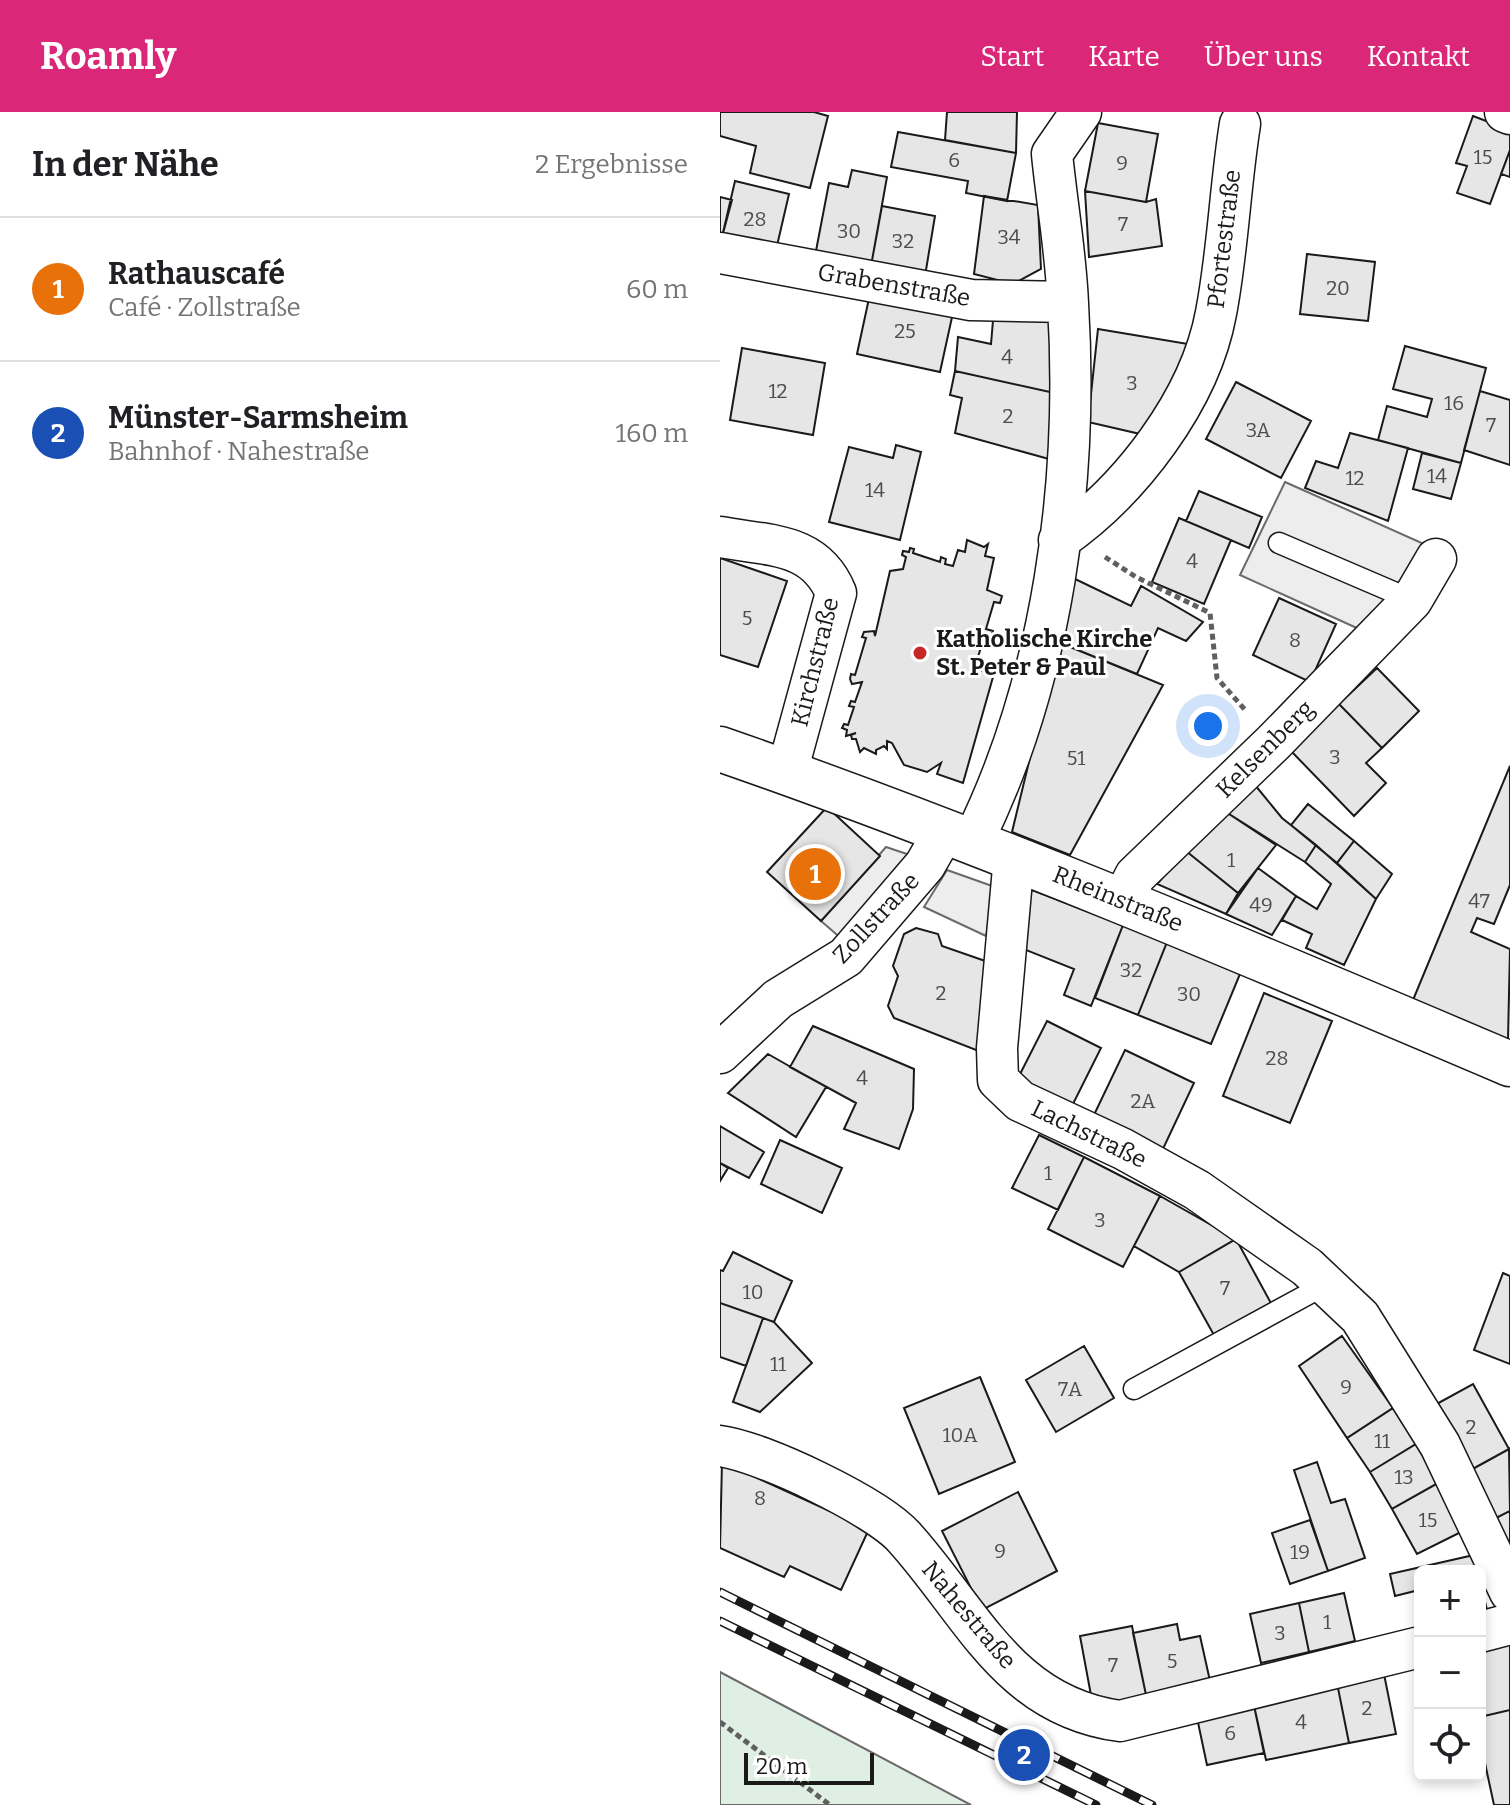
<!DOCTYPE html>
<html lang="de">
<head>
<meta charset="utf-8">
<style>
	body { margin:0; font-family:Bitter,serif; background:#f6f6f6; color:#202124 }
	.controls { position:absolute; right:24px; bottom:24px; display:grid; overflow:hidden; border-radius:12px; box-shadow:0 4px 12px #0003 }
	.controls button { width:72px; height:72px; display:grid; place-items:center; padding:0; border:0; border-bottom:2px solid #e0e0e0; background:#fff; color:#202124; font:40px sans-serif }
	.scale { position:absolute; left:24px; bottom:20px; width:130px; box-sizing:border-box; padding-left:8px; border:4px solid #1a1a1a; border-top:0; font-size:22px; line-height:28px; white-space:nowrap; color:#1a1a1a; -webkit-text-stroke:6px #fff; paint-order:stroke }
	.you { position:absolute; left:488px; top:614px; width:28px; height:28px; margin:-20px; border:6px solid #fff; border-radius:50%; background:#1a73e8; box-shadow:0 0 0 12px #1a73e833 }
	.badge { display:grid; place-items:center; width:52px; height:52px; border-radius:50%; background:#db2777; color:#fff; font-size:26px; font-weight:700 }
	.pin { position:absolute; translate:-50% -50%; border:4px solid #fff; box-shadow:0 2px 8px #0006 }
	.list { margin:0; padding:0; list-style:none }
	h2 { display:flex; justify-content:space-between; align-items:center; height:104px; margin:0; padding:0 32px; font-size:34px }
	h2 small { font-size:26px; font-weight:400; color:#757577 }
	.list li { display:grid; grid-template-columns:52px 1fr auto; gap:24px; align-items:center; box-sizing:border-box; height:144px; padding:0 32px; border-top:2px solid #e0e0e0 }
	.list b { display:block; font-size:30px; white-space:nowrap }
	.list p { margin:0; font-size:26px; white-space:nowrap; color:#757577 }
	.list em { font-size:26px; font-style:normal; color:#757577 }
	.icon { flex:none; width:44px; height:44px; fill:none; stroke:currentColor; stroke-width:2; stroke-linecap:round; stroke-linejoin:round }
	.map { position:relative; flex:none; width:790px; height:1693px; overflow:hidden }
	header { display:flex; align-items:center; gap:48px; box-sizing:border-box; height:112px; padding:0 40px; background:#db2777; color:#fff }
	header strong { font-size:38px }
	nav { display:flex; gap:44px; margin-inline-start:auto; font-size:28px }
	main { display:flex }
	aside { flex:1; background:#fff }
	.map>svg:first-child { display:block }
	.green { fill:#e0efe3; stroke:#6a6a6a; stroke-width:2 }
	.parking { fill:#ededed; stroke:#6a6a6a; stroke-width:2 }
	.building { fill:#e6e6e6; stroke:#1a1a1a; stroke-width:2 }
	.lines { fill:none; stroke-linecap:round; stroke-linejoin:round }
	.service-casing { stroke:#1a1a1a; stroke-width:23 }
	.minor-casing { stroke:#1a1a1a; stroke-width:43 }
	.primary-casing { stroke:#1a1a1a; stroke-width:47 }
	.path { stroke:#5f5f5f; stroke-width:5; stroke-dasharray:6 4; stroke-linecap:butt }
	.service { stroke:#fff; stroke-width:20 }
	.minor { stroke:#fff; stroke-width:40 }
	.primary { stroke:#fff; stroke-width:44 }
	.rail-casing { stroke:#1a1a1a; stroke-width:9 }
	.rail { stroke:#fff; stroke-width:6; stroke-dasharray:18; stroke-linecap:butt }
	.poi-dot { fill:#c62828; stroke:#fff; stroke-width:3 }
	.labels { text-anchor:middle; stroke-width:6; stroke-linejoin:round; paint-order:stroke }
	.number-label { font-size:20px; fill:#4d4d4d }
	.street-label { font-size:24px; fill:#1a1a1a; stroke:#fff }
	.poi-label { font-size:24px; font-weight:bold; fill:#1a1a1a; stroke:#fff; text-anchor:start }
</style>
</head>
<body>
<header>
<strong>Roamly</strong>
<nav><a>Start</a><a>Karte</a><a>Über uns</a><a>Kontakt</a></nav>
</header>
<main>
<aside>
<h2>In der Nähe<small>2 Ergebnisse</small></h2>
<ul class="list">
<li><span class="badge" style="background:#e8710a">1</span><div><b>Rathauscafé</b><p>Café · Zollstraße</p></div><em>60 m</em></li>
<li><span class="badge" style="background:#1a4fb4">2</span><div><b>Münster-Sarmsheim</b><p>Bahnhof · Nahestraße</p></div><em>160 m</em></li>
</ul>
</aside>
<div class="map">
<svg width="790" height="1693" viewBox="0 0 790 1693">
	<rect width="100%" height="100%" fill="#fff"/>
	<path class="green" d="M0,1560L251,1693H0Z"/>
	<path class="parking" d="M565,370L704,432L681,483L639,517L520,463Z
		M166,735L196,745L123,828L101,809Z
		M227,758L275,775L266,824L204,795Z"/>
	<path class="building" d="M0,0H94L108,4L90,76L30,61L36,34L0,24Z
		M227,0H297L296,41L225,28Z
		M753,4L790,18V38L770,92L737,81L747,54L736,51Z
		M378,11L438,22L426,90L365,79Z
		M178,20L296,41L287,89L246,81L248,69L171,55Z
		M790,38V65L781,62Z
		M132,58L167,65L151,154L95,144L109,71L128,75Z
		M15,69L69,82L56,138L2,125Z
		M365,79L426,90L436,87L442,134L369,145Z
		M264,84L318,93L321,157L293,172L254,162Z
		M0,85L12,88L2,125H0Z
		M162,94L215,104L205,164L151,154Z
		M587,142L655,150L648,209L580,202Z
		M151,177L234,196L220,260L137,242Z
		M274,197L334,205L339,282L235,259L238,225L271,232Z
		M378,217L468,232L429,324L368,310Z
		M685,234L766,256L741,351L658,328L667,294L707,305L712,287L673,277Z
		M22,236L105,251L93,323L10,308Z
		M235,259L339,282L336,349L235,321L242,286L230,283Z
		M516,270L591,309L561,366L486,327Z
		M760,279L790,288V353L744,338Z
		M630,321L688,336L668,409L585,376L596,349L618,356Z
		M176,333L201,340L180,428L109,410L129,335L173,346Z
		M702,341L741,351L731,387L693,377Z
		M479,379L542,405L529,436L466,409Z
		M459,406L511,428L484,492L432,470Z
		M247,428L264,435L268,432L265,444L274,446L267,478L282,484L280,491L274,490L266,517L273,519L271,526L264,525L255,555L273,565L243,671L217,662L221,651L207,660L184,653L172,631L167,629V637L164,634L156,638V642L144,636L140,640L136,627H132L131,623L136,621L126,624L127,618L122,616L124,612L128,613L134,595L129,594L131,589L135,590L142,570L132,572L130,567L131,562L135,563L146,526L142,525L144,520L154,519L155,524L170,459L183,457L186,445L182,443L183,439L189,440L190,436L194,437L193,441L220,450L221,445L226,447L225,452L233,454L238,438L245,440Z
		M0,446L67,469L38,555L0,543Z
		M353,466L411,494L421,474L483,510L466,529L438,516L417,562L338,530Z
		M559,486L616,512L590,570L533,543Z
		M338,530L443,573L350,743L292,720Z
		M657,556L699,599L662,636L619,592Z
		M619,592L662,636L646,651L666,671L634,704L571,639Z
		M790,654V773L774,812L757,806L751,820L790,837L788,928L693,888Z
		M535,673L562,706L596,733L585,750L506,700Z
		M588,692L634,729L617,751L571,713Z
		M107,695L160,744L101,809L47,760Z
		M506,700L556,733L518,781L466,739Z
		M634,729L672,762L656,787L617,751Z
		M596,733L656,787L624,853L586,836L592,822L562,808L576,784L597,797L611,772L585,750Z
		M466,739L518,781L506,802L437,772Z
		M538,756L576,784L552,823L506,802Z
		M312,778L403,813L371,894L344,883L354,857L291,832Z
		M403,813L447,830L418,903L375,886Z
		M196,816L218,822L222,834L271,851L266,935L256,938L174,906L168,894L178,864L173,854L184,822Z
		M447,830L520,862L491,932L418,903Z
		M544,881L612,909L570,1011L503,984Z
		M327,909L381,936L351,996L297,968Z
		M93,914L194,957L193,997L179,1037L124,1017L136,991L70,955Z
		M405,938L474,971L442,1039L372,1007Z
		M48,942L106,975L76,1025L8,981Z
		M0,1014L44,1040L29,1066L0,1051Z
		M319,1023L364,1045L338,1098L292,1076Z
		M60,1028L122,1056L102,1101L41,1072Z
		M364,1045L440,1084L403,1155L328,1117Z
		M0,1051L8,1056L0,1069Z
		M440,1084L516,1127L459,1160L414,1134Z
		M516,1127L552,1193L495,1225L459,1160Z
		M13,1140L72,1169L54,1210L0,1191V1158L3,1159Z
		M783,1161L790,1164V1252L754,1238Z
		M0,1191L43,1206L26,1254L0,1245Z
		M43,1206L54,1210L92,1251L40,1300L13,1290Z
		M622,1224L673,1296L627,1326L579,1254Z
		M364,1234L394,1286L336,1320L306,1268Z
		M260,1265L295,1350L219,1382L184,1296Z
		M753,1272L789,1337L749,1359L713,1294Z
		M673,1296L696,1332L650,1360L627,1326Z
		M696,1332L718,1371L672,1397L650,1360Z
		M789,1337L790,1399L774,1407L749,1359Z
		M2,1350L149,1417L121,1478L70,1454L64,1465L0,1436Z
		M597,1350L611,1391L625,1387L645,1446L608,1459L574,1358Z
		M718,1371L743,1419L697,1442L672,1397Z
		M298,1380L337,1459L262,1498L222,1419Z
		M790,1399V1439L774,1407Z
		M590,1408L608,1459L570,1472L552,1421Z
		M754,1443L758,1459H700V1499L695,1479L675,1484L670,1462Z
		M760,1468L767,1498L760,1500Z
		M624,1481L635,1529L589,1540L579,1491Z
		M579,1491L589,1540L541,1551L530,1502Z
		M457,1512L460,1528L480,1524L490,1569L426,1583L413,1521Z
		M412,1514L426,1583L373,1594L360,1524Z
		M790,1532V1598L760,1605V1539Z
		M664,1562L676,1622L629,1631L617,1571Z
		M617,1571L629,1631L546,1648L533,1589Z
		M533,1589L544,1641L487,1653L476,1601Z
		M790,1598V1693H774L760,1628V1605Z"/>
	<g class="lines">
		<g class="service-casing">
			<path id="service" d="M559,431L692,488
				M414,1277L605,1173"/>
		</g>
		<g class="minor-casing">
			<path id="minor" d="M785,0L790,2
				M0,141L251,188L348,190
				M0,425C49,434 95,430 116,481L67,660
				M339,428C410,379 480,288 496,201C508,139 510,74 520,12
				M253,729C333,568 359,371 348,192C346,142 337,92 332,42L361,0
				M294,745L277,936L278,968L300,989L403,1037L477,1078L587,1155L640,1205L720,1333L790,1480
				M403,788L415,764L554,630L692,488L716,447
				M0,941L58,887L126,845L205,753L225,718
				M0,1334C41,1339 156,1394 184,1425C252,1500 288,1594 400,1609L700,1535
				M760,1520L790,1512"/>
		</g>
		<g class="primary-casing">
			<path id="primary" d="M0,637C268,730 529,841 790,952"/>
		</g>
		<path class="path" d="M385,445L416,465L490,501L497,566L527,600
			M0,1610L110,1693"/>
		<use href="#service" class="service"/>
		<use href="#minor" class="minor"/>
		<use href="#primary" class="primary"/>
		<g class="rail-casing">
			<path id="rail" d="M0,1480L432,1693
				M0,1509L376,1693"/>
		</g>
		<use href="#rail" class="rail"/>
	</g>
	<circle class="poi-dot" cx="200" cy="541" r="8"/>
	<g class="labels">
		<g class="number-label">
			<text x="763" y="52">15</text>
			<text x="234" y="55">6</text>
			<text x="402" y="58">9</text>
			<text x="35" y="114">28</text>
			<text x="403" y="119">7</text>
			<text x="129" y="126">30</text>
			<text x="289" y="132">34</text>
			<text x="183" y="136">32</text>
			<text x="618" y="183">20</text>
			<text x="185" y="226">25</text>
			<text x="287" y="252">4</text>
			<text x="412" y="278">3</text>
			<text x="58" y="286">12</text>
			<text x="734" y="298">16</text>
			<text x="288" y="311">2</text>
			<text x="771" y="320">7</text>
			<text x="538" y="325">3A</text>
			<text x="717" y="371">14</text>
			<text x="635" y="373">12</text>
			<text x="155" y="385">14</text>
			<text x="472" y="456">4</text>
			<text x="27" y="513">5</text>
			<text x="575" y="535">8</text>
			<text x="615" y="652">3</text>
			<text x="356" y="653">51</text>
			<text x="511" y="755">1</text>
			<text x="759" y="796">47</text>
			<text x="541" y="800">49</text>
			<text x="411" y="865">32</text>
			<text x="221" y="888">2</text>
			<text x="469" y="889">30</text>
			<text x="557" y="953">28</text>
			<text x="142" y="973">4</text>
			<text x="423" y="996">2A</text>
			<text x="328" y="1068">1</text>
			<text x="380" y="1115">3</text>
			<text x="505" y="1183">7</text>
			<text x="33" y="1187">10</text>
			<text x="58" y="1259">11</text>
			<text x="626" y="1282">9</text>
			<text x="350" y="1284">7A</text>
			<text x="751" y="1322">2</text>
			<text x="240" y="1330">10A</text>
			<text x="662" y="1336">11</text>
			<text x="684" y="1372">13</text>
			<text x="40" y="1393">8</text>
			<text x="708" y="1415">15</text>
			<text x="280" y="1446">9</text>
			<text x="580" y="1447">19</text>
			<text x="607" y="1517">1</text>
			<text x="560" y="1528">3</text>
			<text x="452" y="1556">5</text>
			<text x="393" y="1560">7</text>
			<text x="647" y="1603">2</text>
			<text x="581" y="1617">4</text>
			<text x="510" y="1628">6</text>
		</g>
		<g class="street-label">
			<text transform="translate(504 127) rotate(-83)" y="8">Pfortestraße</text>
			<text transform="translate(174 173) rotate(10)" y="8">Grabenstraße</text>
			<text transform="translate(95 550) rotate(-76)" y="8">Kirchstraße</text>
			<text transform="translate(545 637) rotate(-45)" y="8">Kelsenberg</text>
			<text transform="translate(398 787) rotate(22)" y="8">Rheinstraße</text>
			<text transform="translate(156 806) rotate(-47)" y="8">Zollstraße</text>
			<text transform="translate(369 1022) rotate(26)" y="8">Lachstraße</text>
			<text transform="translate(249 1503) rotate(50)" y="8">Nahestraße</text>
		</g>
		<g class="poi-label">
			<text x="216" y="535">Katholische Kirche<tspan x="216" dy="28">St. Peter &amp; Paul</tspan></text>
		</g>
	</g>
</svg>
<div class="controls">
<button>+</button>
<button>−</button>
<button><svg class="icon" aria-label="locate" viewBox="0 0 24 24"><circle cx="12" cy="12" r="6"/><path d="M12 2v4M12 18v4M2 12h4M18 12h4"/></svg></button>
</div>
<div class="scale">20 m</div>
<div class="you"></div>
<div class="pin badge" style="left:95px;top:762px;background:#e8710a">1</div>
<div class="pin badge" style="left:304px;top:1643px;background:#1a4fb4">2</div>
</div>
</main>
</body>
</html>
